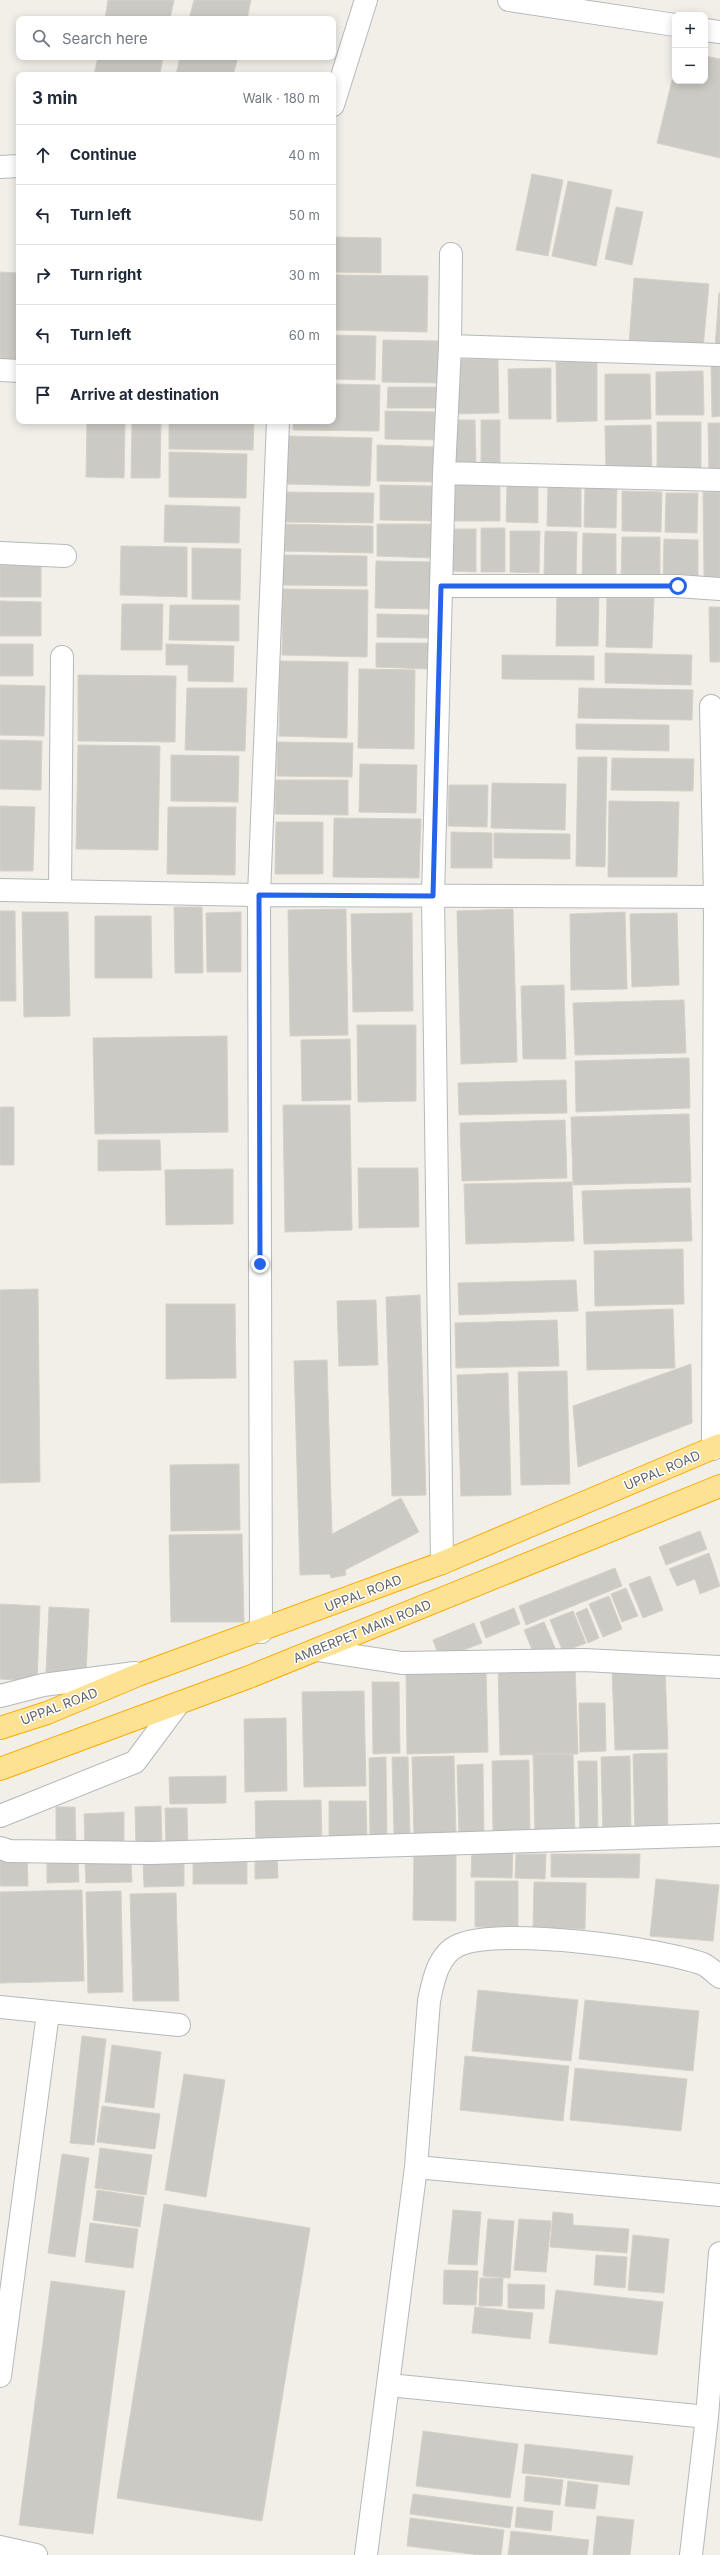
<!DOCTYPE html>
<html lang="en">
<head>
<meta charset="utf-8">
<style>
	body { margin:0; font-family:Inter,sans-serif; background:#f6f6f7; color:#1f2937 }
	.controls { position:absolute; right:12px; top:12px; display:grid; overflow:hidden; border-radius:8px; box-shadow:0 2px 10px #0003 }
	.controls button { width:36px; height:36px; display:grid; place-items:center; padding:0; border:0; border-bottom:1px solid #e0e1e3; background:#fff; color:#1f2937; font:20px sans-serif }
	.stop { position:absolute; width:12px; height:12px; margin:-9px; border:3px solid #2563eb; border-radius:50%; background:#fff }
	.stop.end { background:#2563eb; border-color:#fff; box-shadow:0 1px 4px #0008 }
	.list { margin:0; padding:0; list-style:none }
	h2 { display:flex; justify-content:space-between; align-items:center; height:52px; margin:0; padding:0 16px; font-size:17px }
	h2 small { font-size:13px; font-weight:400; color:#747a83 }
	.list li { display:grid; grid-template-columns:26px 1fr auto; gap:12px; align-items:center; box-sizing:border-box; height:60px; padding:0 16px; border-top:1px solid #e0e1e3 }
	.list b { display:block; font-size:15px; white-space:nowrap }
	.list em { font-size:13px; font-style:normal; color:#747a83 }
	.icon { flex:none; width:22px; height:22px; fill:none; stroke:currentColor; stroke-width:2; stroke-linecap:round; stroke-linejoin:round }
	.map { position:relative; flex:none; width:720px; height:2555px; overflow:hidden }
	.search { position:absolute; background:#fff; box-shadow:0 2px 10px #0003; left:16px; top:16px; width:320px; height:44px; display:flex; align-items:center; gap:10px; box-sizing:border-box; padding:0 14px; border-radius:8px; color:#747a83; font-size:15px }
	.panel { position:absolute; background:#fff; box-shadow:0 2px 10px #0003; left:16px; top:72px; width:320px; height:352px; border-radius:8px }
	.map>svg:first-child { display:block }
	.building { fill:#cccac5; stroke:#d6d1c6 }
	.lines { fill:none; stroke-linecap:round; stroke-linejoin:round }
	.minor-casing { stroke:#b5b8bc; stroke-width:24 }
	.highway-casing { stroke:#f9ab00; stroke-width:24 }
	.minor { stroke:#fff; stroke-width:22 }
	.highway { stroke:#fde293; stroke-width:22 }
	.route { stroke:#2563eb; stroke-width:5 }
	.labels { text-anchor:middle; stroke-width:3; stroke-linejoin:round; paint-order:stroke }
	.street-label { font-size:13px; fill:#5f6368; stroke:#fff }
</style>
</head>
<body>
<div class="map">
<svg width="720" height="2555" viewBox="0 0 720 2555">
	<rect width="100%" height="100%" fill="#f1efe8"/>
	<path class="building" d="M108,0H174L170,19H105Z
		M194,0H251L247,19H189Z
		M705,56L720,59V158L657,143L675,68V81H705Z
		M98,57H163L160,75H94Z
		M180,57H238L233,75H176Z
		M532,174L563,180L548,256L516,250Z
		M568,181L612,190L596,266L552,256Z
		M616,207L643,212L632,265L605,259Z
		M333,237L381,238V273L333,272Z
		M0,272L19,273V362L0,361Z
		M333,275L428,276L427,332L333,330Z
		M634,278L709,284L703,348L629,343Z
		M719,293H720V348H715Z
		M333,335L376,336L375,380L333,379Z
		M383,340L438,341V383L382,382Z
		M453,359H498L499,413L453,414Z
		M597,361V421L557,422L556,362Z
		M720,365V416L712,417L711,366Z
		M551,368V419H509L508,369Z
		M703,371L704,415H656V372Z
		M605,374H650L651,419L605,420Z
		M333,384L380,385L379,431L293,430V421H333Z
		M388,387H441L440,408H387Z
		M385,411L442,412V440L385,439Z
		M450,420H475L476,467H451Z
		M481,420H500V464H481Z
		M87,421L125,422L124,478L86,477Z
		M132,421L161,422L160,478H131Z
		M169,421H254L253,450L169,449Z
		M657,422H701V473L657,475Z
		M708,423H720V476H709Z
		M651,425L652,473L606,474L605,426Z
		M287,436L372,438L370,486L286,484Z
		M377,445L438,447V482L377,481Z
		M169,452L247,454L246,498L169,497Z
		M452,479L500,480V521H451Z
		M380,485L433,486L432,521L380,520Z
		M507,485H538V523L506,522Z
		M548,487L581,488V527L547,526Z
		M585,487L617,488L616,528L584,527Z
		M622,491L662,492L661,532L622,531Z
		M282,492L374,493L373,523L282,522Z
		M703,492H720V577H704Z
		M666,493H698L697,533L665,532Z
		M165,505L240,507L239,543L164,542Z
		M279,524L373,526V553L279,551Z
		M377,524H433V558L377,556Z
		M481,528H505V572H481Z
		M453,529H476V572L452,571Z
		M510,531H540L539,573L510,572Z
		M545,531L577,532L576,579L544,578Z
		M583,533L616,534V581H582Z
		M622,537H660V583H621Z
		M664,539L698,540V580L663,579Z
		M121,546L187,547V597L120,595Z
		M192,548L241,549L240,600L192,599Z
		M281,555L367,556V586L280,585Z
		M376,561L432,562V609L375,608Z
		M0,565H41V597H0Z
		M283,589L368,590L367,657L282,655Z
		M557,591H599L598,646H556Z
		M607,598H654L652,648L606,647Z
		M0,601L41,602V636H0Z
		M122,604H163L162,650H121Z
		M170,605H239V641L169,640Z
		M709,607H720V662H710Z
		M377,614L428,615V638L377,637Z
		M376,643H429L428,669L376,667Z
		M0,644H33V676H0Z
		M166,644L234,646L233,682L188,681V665H166Z
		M605,653L692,655L691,685L605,683Z
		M502,655L594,656V680L502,679Z
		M280,661L348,662L347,738L279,736Z
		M359,669L415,670L414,749L358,748Z
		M78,675L176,676L175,742L78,741Z
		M0,685L45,686L44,736L0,735Z
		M187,688H247L245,751L185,750Z
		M579,688L693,690L692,720L578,718Z
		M576,724L669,725V751L576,749Z
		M0,740L42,741L41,790L0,789Z
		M277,742L353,743L352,777L277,776Z
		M78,745L160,746L158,850L76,849Z
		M171,755L239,756L238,802L171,801Z
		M578,757H607L605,867L576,866Z
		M612,758L694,759L693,791L611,790Z
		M360,764L417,765L416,813L359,812Z
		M276,780H348V815L275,814Z
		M492,783L566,784L565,830L491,828Z
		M449,785H488L487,827L448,826Z
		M609,801L679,802L677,877H608Z
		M0,806L35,807L33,871H0Z
		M168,807H236L235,875L167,874Z
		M334,818L421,819L419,878L333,877Z
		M276,822H323V874H275Z
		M451,832L492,833V868H451Z
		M494,833L570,834V859L494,858Z
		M174,907H202L203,973H175Z
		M346,909L348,1035L290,1036L288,910Z
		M513,909L517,1062L461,1064L457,911Z
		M0,911H15L16,1001H0Z
		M22,912H68L70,1016L24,1017Z
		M241,912V972H207L206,913Z
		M625,912L627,989L571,990L570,914Z
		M412,913L413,1011L353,1012L351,914Z
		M677,913L679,985L632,987L630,914Z
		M95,916H151L152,978H95Z
		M564,985L566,1059H523L521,986Z
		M684,1000L686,1053L575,1055L573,1003Z
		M357,1025H416V1101L358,1102Z
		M227,1036L228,1132L95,1134L93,1038Z
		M350,1039L351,1100L302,1101L301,1040Z
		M689,1058L690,1108L576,1112L575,1061Z
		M566,1080L567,1113L459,1115L458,1083Z
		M283,1105H350L352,1230L285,1232Z
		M0,1107H14V1165H0Z
		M689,1114L691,1182L573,1185L571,1117Z
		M565,1120L567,1178L462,1181L460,1123Z
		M98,1140H160L161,1170L98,1171Z
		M358,1168H418L419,1227L359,1228Z
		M233,1169V1224L166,1225L165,1170Z
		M572,1182L574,1241L466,1244L464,1184Z
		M690,1188L692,1241L584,1244L582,1191Z
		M683,1249L684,1304L595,1306L594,1251Z
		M576,1280L578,1311L459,1315L458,1283Z
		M38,1289L40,1482L0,1483V1290Z
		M420,1295L426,1495L392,1496L386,1297Z
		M376,1300L378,1365L339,1366L337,1301Z
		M166,1304H235L236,1378L166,1379Z
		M673,1309L675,1368L587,1370L586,1312Z
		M557,1320L559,1366L456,1368L455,1323Z
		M327,1360L332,1534L401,1498L419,1532L345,1570L346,1575L331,1578L330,1574L300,1575L294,1361Z
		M691,1364L692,1423L578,1467L573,1406Z
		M567,1371L570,1484L521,1485L518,1372Z
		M508,1373L511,1495L461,1496L457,1375Z
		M239,1464L240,1530L171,1531L170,1465Z
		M700,1531L707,1549L666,1565L659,1547Z
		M242,1534L244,1622H171L169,1535Z
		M709,1553L720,1586L700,1594L695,1579L677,1586L669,1569Z
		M615,1568L622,1586L526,1625L519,1606Z
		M650,1576L663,1610L643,1618L629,1584Z
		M626,1588L638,1616L622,1622L611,1594Z
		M609,1596L622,1629L603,1637L589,1604Z
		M0,1604L40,1606L37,1681L0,1679Z
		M49,1607L89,1609L86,1674L46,1672Z
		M514,1608L520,1624L486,1638L480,1622Z
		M587,1608L599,1638L588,1643L576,1613Z
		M573,1611L586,1643L563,1652L550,1620Z
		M544,1622L556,1650L535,1657L524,1630Z
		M474,1623L482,1643L440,1659L433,1640Z
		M575,1665L578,1754L500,1755L498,1667Z
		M665,1667L668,1749L615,1750L612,1669Z
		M486,1669L488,1752L407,1754L406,1671Z
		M372,1682H399L400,1753L373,1754Z
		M364,1691L366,1786L304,1787L302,1692Z
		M579,1703H605L606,1751L580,1752Z
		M286,1718L287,1791L245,1792L244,1719Z
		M667,1753L668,1836L635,1837L633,1754Z
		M533,1754H573L575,1837H535Z
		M454,1756L456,1837H414L412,1757Z
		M630,1756L631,1837H603L601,1757Z
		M386,1757L387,1836L370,1837L369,1758Z
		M392,1757H408L410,1834H394Z
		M529,1760L530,1835H493L492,1761Z
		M578,1761H597L598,1839H580Z
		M483,1764L484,1835H459L457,1765Z
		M226,1776V1803L170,1804L169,1777Z
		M321,1800L322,1843L256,1844L255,1801Z
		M329,1801H366L367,1844L329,1845Z
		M161,1806L162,1848L136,1849L135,1807Z
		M56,1807H75L76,1845H56Z
		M165,1808H187L188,1851H166Z
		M124,1812V1849H85L84,1814Z
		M472,1846H513L512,1878L471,1877Z
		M27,1852L28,1886H0V1853Z
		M414,1852H456V1921L413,1920Z
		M78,1854L79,1882L47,1883V1855Z
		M277,1854L278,1878L255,1879V1855Z
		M516,1854H546L545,1879L515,1878Z
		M551,1854H640L639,1878L551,1877Z
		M184,1860V1886L144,1887L143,1861Z
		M247,1860V1884H193V1861Z
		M131,1861L132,1882L86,1883L85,1862Z
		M656,1879L719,1885L713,1941L650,1936Z
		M475,1881H518V1927H475Z
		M534,1882L586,1883L585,1929L533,1928Z
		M82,1890L84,1981L0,1983V1892Z
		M121,1891L123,1992L88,1993L86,1892Z
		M176,1893L179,2001H133L130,1894Z
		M478,1990L578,2000L571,2061L472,2051Z
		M585,2000L699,2011L693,2071L579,2059Z
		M82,2036L106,2039L94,2145L70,2143Z
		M112,2045L161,2052L154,2108L105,2102Z
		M465,2056L569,2066L563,2121L460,2110Z
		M575,2068L687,2079L681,2131L570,2120Z
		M184,2074L225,2080L206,2197L165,2190Z
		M102,2106L160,2114L155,2149L97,2142Z
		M100,2148L152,2155L146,2195L95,2188Z
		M62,2154L89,2158L75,2257L48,2253Z
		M97,2190L144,2197L140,2227L93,2220Z
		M164,2204L310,2228L262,2521L117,2498Z
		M453,2210L481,2212L477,2265L448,2264Z
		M553,2212L573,2214V2225L629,2229L627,2253L550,2247Z
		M488,2219L514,2221L510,2278L483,2276Z
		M519,2219L551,2221L546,2272L514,2270Z
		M90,2223L138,2229L133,2268L85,2262Z
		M633,2235L669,2239L664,2293L628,2290Z
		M596,2255L627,2257L625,2288L594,2285Z
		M444,2270L478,2271L476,2305L443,2304Z
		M480,2278H503L502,2306H479Z
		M51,2281L125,2291L93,2534L19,2525Z
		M508,2284L545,2285L544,2309L508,2308Z
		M556,2290L663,2302L657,2355L549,2343Z
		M475,2307L533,2313L530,2339L472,2333Z
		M423,2431L518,2444L510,2498L416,2486Z
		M525,2444L633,2456L629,2485L522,2473Z
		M526,2476L563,2480L560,2505L524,2501Z
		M568,2481L598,2485L595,2509L565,2506Z
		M413,2494L513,2507L510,2528L410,2514Z
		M517,2507L553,2511L551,2531L515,2527Z
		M597,2516L634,2520L630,2555H593Z
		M410,2518L504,2530L501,2555H479L407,2546Z
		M511,2531L589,2540L587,2555H508Z"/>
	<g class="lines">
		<g class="minor-casing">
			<path id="minor" d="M509,0L675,25
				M705,30L720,32
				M333,105L366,0
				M0,167L19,166
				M450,346L720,355
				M0,370L19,371
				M444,473L720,480
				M0,553L65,556
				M441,586H677L720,589
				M711,706L715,897L713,1449
				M0,890L259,895L720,897
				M60,891L62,657
				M442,1563L433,896L444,473L450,346L451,254
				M261,1632L259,895L278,421
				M317,1650L402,1663L584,1660L720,1667
				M0,1696L43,1685L135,1673
				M0,1816L135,1762L179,1703
				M0,1848L9,1851L151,1853L720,1835
				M0,2007L179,2025
				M416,2167L720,2195
				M0,2376L48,2013
				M389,2385L707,2417
				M0,2547L36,2555
				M366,2555L416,2167L429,2001C433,1981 438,1954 459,1945C502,1927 658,1948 703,1964C709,1967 715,1973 720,1977
				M691,2555L707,2417L720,2253"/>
		</g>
		<g class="highway-casing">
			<path id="highway" d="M0,1728L47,1713L138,1675L442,1563L720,1445
				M0,1769L249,1677L720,1486"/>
		</g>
		<use href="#minor" class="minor"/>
		<use href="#highway" class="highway"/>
	</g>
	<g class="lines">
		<path class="route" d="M260,1264L259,895L433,896L441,586H678"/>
	</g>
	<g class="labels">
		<g class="street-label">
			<text transform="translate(662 1470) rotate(-23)" y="5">UPPAL ROAD</text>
			<text transform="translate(363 1593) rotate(-21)" y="5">UPPAL ROAD</text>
			<text transform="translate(362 1631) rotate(-22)" y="5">AMBERPET MAIN ROAD</text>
			<text transform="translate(59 1706) rotate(-21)" y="5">UPPAL ROAD</text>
		</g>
	</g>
</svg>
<div class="controls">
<button>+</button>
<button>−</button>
</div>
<div class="stop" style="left:678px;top:586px"></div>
<div class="stop end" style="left:260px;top:1264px"></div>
<div class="search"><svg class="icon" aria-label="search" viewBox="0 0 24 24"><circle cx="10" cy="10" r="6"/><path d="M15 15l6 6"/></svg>Search here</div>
<section class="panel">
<h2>3 min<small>Walk · 180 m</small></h2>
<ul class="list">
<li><svg class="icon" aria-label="ahead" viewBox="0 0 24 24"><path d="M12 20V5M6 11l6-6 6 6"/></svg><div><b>Continue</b></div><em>40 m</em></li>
<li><svg class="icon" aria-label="left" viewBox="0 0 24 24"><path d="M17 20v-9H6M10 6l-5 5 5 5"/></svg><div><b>Turn left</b></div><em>50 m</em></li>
<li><svg class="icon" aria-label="right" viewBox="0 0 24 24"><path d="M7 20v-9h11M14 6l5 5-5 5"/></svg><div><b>Turn right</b></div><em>30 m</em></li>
<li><svg class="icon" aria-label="left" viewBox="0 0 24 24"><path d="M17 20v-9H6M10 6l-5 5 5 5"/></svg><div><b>Turn left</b></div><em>60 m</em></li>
<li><svg class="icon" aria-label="arrive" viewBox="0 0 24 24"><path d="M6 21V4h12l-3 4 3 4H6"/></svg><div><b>Arrive at destination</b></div></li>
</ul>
</section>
</div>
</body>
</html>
